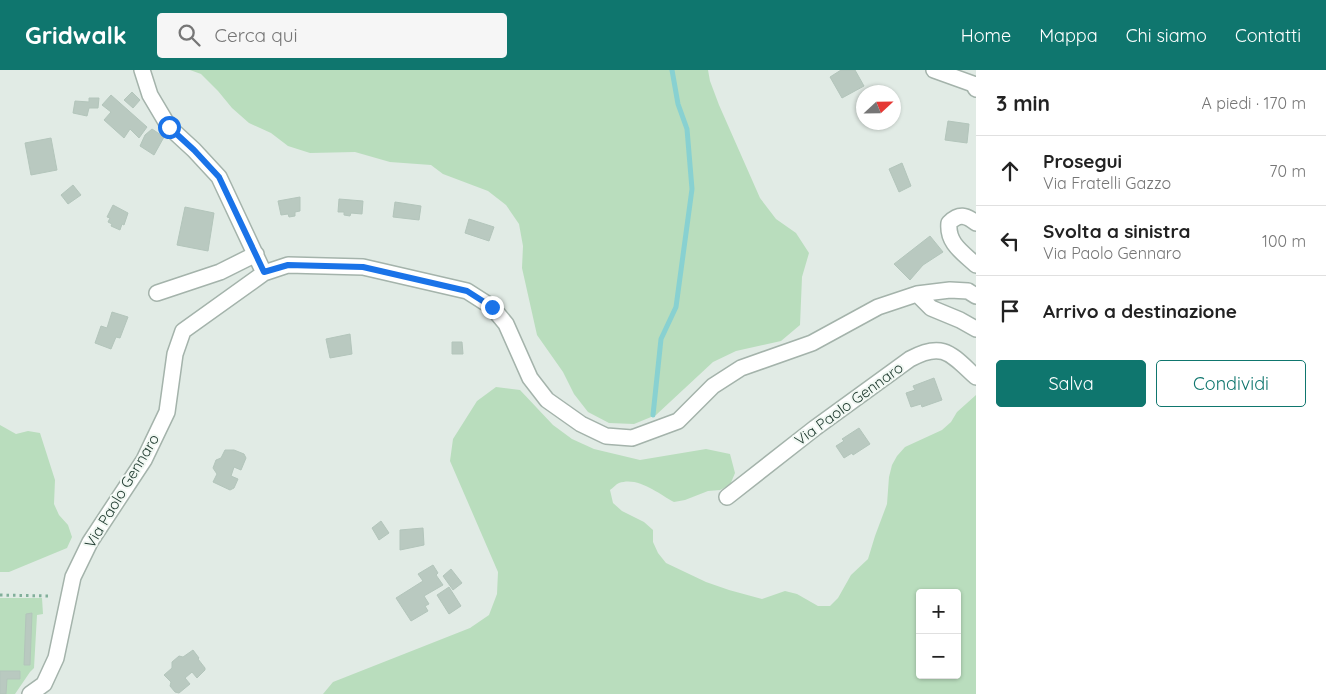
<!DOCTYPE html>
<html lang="it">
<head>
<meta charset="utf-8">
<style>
	body { margin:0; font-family:Quicksand,sans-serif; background:#f6f6f6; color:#222 }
	.controls { position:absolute; right:15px; bottom:15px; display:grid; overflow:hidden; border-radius:5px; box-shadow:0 1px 4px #0004 }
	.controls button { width:45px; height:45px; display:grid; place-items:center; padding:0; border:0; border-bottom:1px solid #e0e0e0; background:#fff; color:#222; font:25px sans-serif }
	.compass { position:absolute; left:856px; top:15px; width:45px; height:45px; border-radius:50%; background:#fff; box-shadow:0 1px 4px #0004; rotate:68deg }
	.stop { position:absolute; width:15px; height:15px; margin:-11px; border:4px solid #1a73e8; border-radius:50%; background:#fff }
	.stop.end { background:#1a73e8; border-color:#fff; box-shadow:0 1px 5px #0008 }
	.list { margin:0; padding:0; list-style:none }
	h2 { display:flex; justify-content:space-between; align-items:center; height:65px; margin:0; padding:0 20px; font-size:21px }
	h2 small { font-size:16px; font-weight:400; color:#767676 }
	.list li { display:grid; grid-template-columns:32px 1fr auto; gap:15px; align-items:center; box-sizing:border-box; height:70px; padding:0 20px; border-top:1px solid #e0e0e0 }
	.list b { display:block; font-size:19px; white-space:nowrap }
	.list p { margin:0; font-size:16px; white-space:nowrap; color:#767676 }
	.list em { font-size:16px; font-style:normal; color:#767676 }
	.actions { display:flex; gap:10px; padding:15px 20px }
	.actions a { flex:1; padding:11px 0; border:1px solid #0f766e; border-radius:5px; text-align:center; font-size:18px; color:#0f766e }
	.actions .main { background:#0f766e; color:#fff }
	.icon { flex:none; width:28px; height:28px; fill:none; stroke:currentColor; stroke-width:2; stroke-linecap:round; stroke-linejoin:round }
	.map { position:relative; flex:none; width:976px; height:624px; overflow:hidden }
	header { display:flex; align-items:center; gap:30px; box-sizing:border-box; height:70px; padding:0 25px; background:#0f766e; color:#fff }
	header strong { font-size:24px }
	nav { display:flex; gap:28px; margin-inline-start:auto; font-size:18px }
	.search { width:350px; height:45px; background:#f6f6f6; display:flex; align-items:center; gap:12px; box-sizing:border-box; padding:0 18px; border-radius:5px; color:#767676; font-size:19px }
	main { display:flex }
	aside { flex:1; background:#fff }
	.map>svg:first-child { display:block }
	.green { fill:#b9ddbd; fill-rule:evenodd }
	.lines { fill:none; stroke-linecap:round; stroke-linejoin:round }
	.stream { stroke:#88d1d1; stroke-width:5 }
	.building { fill:#b9c9c0; stroke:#b3c5bb }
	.minor-casing { stroke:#a4b3ab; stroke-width:18 }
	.path { stroke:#81af9a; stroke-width:3; stroke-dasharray:2.5 4; stroke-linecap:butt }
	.minor { stroke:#fff; stroke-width:15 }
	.route { stroke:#1a73e8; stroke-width:6 }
	.labels { text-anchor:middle; stroke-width:4; stroke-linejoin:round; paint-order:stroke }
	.street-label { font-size:15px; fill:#213c31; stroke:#f1f8f3 }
</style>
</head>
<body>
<header>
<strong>Gridwalk</strong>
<div class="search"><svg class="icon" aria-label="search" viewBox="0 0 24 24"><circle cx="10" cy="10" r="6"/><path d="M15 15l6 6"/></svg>Cerca qui</div>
<nav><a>Home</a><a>Mappa</a><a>Chi siamo</a><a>Contatti</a></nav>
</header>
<main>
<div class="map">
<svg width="976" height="624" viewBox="0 0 976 624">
	<rect width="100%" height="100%" fill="#e1ebe5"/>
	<path class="green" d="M190,0H708L710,11L719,35L760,128L776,149L796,163L809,183L802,207L800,255L781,271L736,281L713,292L656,345L634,354L609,353L588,342L574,324L563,302L537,265L522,198L523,176L519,154L506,135L488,121L443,104L431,95L390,92L355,82L310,83L288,76L271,63L249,53L232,38L218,21L201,4Z
		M496,317L520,320L553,355L572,369L594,379L640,390L706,379L730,384L735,403L730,415L720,420L708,421L685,430L674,432C659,424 638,406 619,413C616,414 613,418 610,420L613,433L622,441L644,452L653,460V472L658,483L666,493L706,512L729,520L762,529L785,521L797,524L818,536H830L838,528L851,505L868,489L875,466L887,434L889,407L892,395L897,386L905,377L942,360L951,352L957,342L976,325V624H323L333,612L470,558L489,545L497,524L498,502L450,391L453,369L477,331ZM920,523H957V605H920Z
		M0,355L16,364L28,361L40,363L55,410L54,434L59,445L68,455L72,467L67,478L9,502H0Z
		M0,528H42L43,544L37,545L34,598L30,602L15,624H0Z"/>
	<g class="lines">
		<path class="stream" d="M653,345L661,269L676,237L692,119L687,59L678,34L672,0"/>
	</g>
	<path class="building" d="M841,0H855L864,16L842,28L830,7Z
		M132,22L140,30L133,38L124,30Z
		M111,25L147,57L139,68L130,59L124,68L104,50L111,42L102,35Z
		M89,28H99L98,38H89L87,46L73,43L75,31L89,32Z
		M948,51L969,54L967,73L945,70Z
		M152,59L164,67L154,85L140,76L145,65Z
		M51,68L57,100L31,105L25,73Z
		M902,93L911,116L899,122L889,99Z
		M73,115L81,125L68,134L61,125Z
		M300,127V141L295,142V146L289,147L288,144L281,145L278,131Z
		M339,129L363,131L362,144L351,143L350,146L344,145V142H338Z
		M395,132L421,136L419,150L393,147Z
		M113,135L128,143L124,155L122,154L120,160L111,156L112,154L108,152L110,148L107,147Z
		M185,137L214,143L208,181L177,175Z
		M469,149L494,157L489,171L465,163Z
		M930,166L943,182L923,195L910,210L894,194Z
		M112,242L128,247L120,268L116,267L111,279L95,273L101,256L107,258Z
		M350,264L352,284L330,288L326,269Z
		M452,272H462L463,284H452Z
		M934,308L942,330L922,337L921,334L911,337L906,323L915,320L913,316Z
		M859,358L870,374L853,385L852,383L844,388L836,376L844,371L842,369Z
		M225,380H234L244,384L246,388L241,400L234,397L231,406L238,409L234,418L230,420L213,412L217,404L213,398L216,390L221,388Z
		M381,451L389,463L379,470L372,458Z
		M423,458L424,475L400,480V460Z
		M433,495L438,503L436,505L443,515L424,526L429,534L425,536L428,541L411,551L396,528L423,511L418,504Z
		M451,499L462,513L453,520L443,506Z
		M449,517L461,536L449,544L437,525Z
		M32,543L30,595H24L26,544Z
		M193,580L199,588L198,589L205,598V600L197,608L192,602L185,608L190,614L179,623L175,622L170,616L171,612L164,605L172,598V592L179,586L183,587Z
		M0,601H20V609H7L6,624H0Z"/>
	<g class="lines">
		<g class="minor-casing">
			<path id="minor" d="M142,0L150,25L169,57L194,80L219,107L264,203
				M934,0L973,14L976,19
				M976,153C966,145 959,143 949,153C947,173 962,182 976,195
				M157,223L220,202L256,184
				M917,224L931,238L960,250L976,259
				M727,427L815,358L910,289C943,271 951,284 976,307
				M30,624L44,614L56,588L73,507L90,472L144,390L167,342L175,284L183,261L264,203L288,195L363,197L467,221L492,237L506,254L530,308L547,330L581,354L606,366L632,368L678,351L713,316L741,298L812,273L878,237L917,224L950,220L968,221L976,226"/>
		</g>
		<path class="path" d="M0,525L49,526"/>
		<use href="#minor" class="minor"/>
	</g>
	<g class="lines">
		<path class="route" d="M169,57L194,80L219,107L264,202L288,195L363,197L467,221L492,237"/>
	</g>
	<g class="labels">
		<g class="street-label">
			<text transform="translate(849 334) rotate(-36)" y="5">Via Paolo Gennaro</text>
			<text transform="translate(122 421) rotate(-59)" y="5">Via Paolo Gennaro</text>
		</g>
	</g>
</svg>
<div class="controls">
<button>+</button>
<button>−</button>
</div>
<svg class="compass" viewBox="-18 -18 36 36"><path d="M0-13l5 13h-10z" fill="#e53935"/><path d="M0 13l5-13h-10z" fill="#767676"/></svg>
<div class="stop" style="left:169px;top:57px"></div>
<div class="stop end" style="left:492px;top:237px"></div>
</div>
<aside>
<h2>3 min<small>A piedi · 170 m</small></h2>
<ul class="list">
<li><svg class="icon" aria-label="ahead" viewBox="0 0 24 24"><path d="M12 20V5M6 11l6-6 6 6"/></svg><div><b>Prosegui</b><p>Via Fratelli Gazzo</p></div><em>70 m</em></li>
<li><svg class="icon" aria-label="left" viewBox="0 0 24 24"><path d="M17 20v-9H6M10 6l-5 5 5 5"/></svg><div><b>Svolta a sinistra</b><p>Via Paolo Gennaro</p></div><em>100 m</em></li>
<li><svg class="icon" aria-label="arrive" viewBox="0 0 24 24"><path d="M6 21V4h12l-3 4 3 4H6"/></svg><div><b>Arrivo a destinazione</b></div></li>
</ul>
<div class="actions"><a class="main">Salva</a><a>Condividi</a></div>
</aside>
</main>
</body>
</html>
